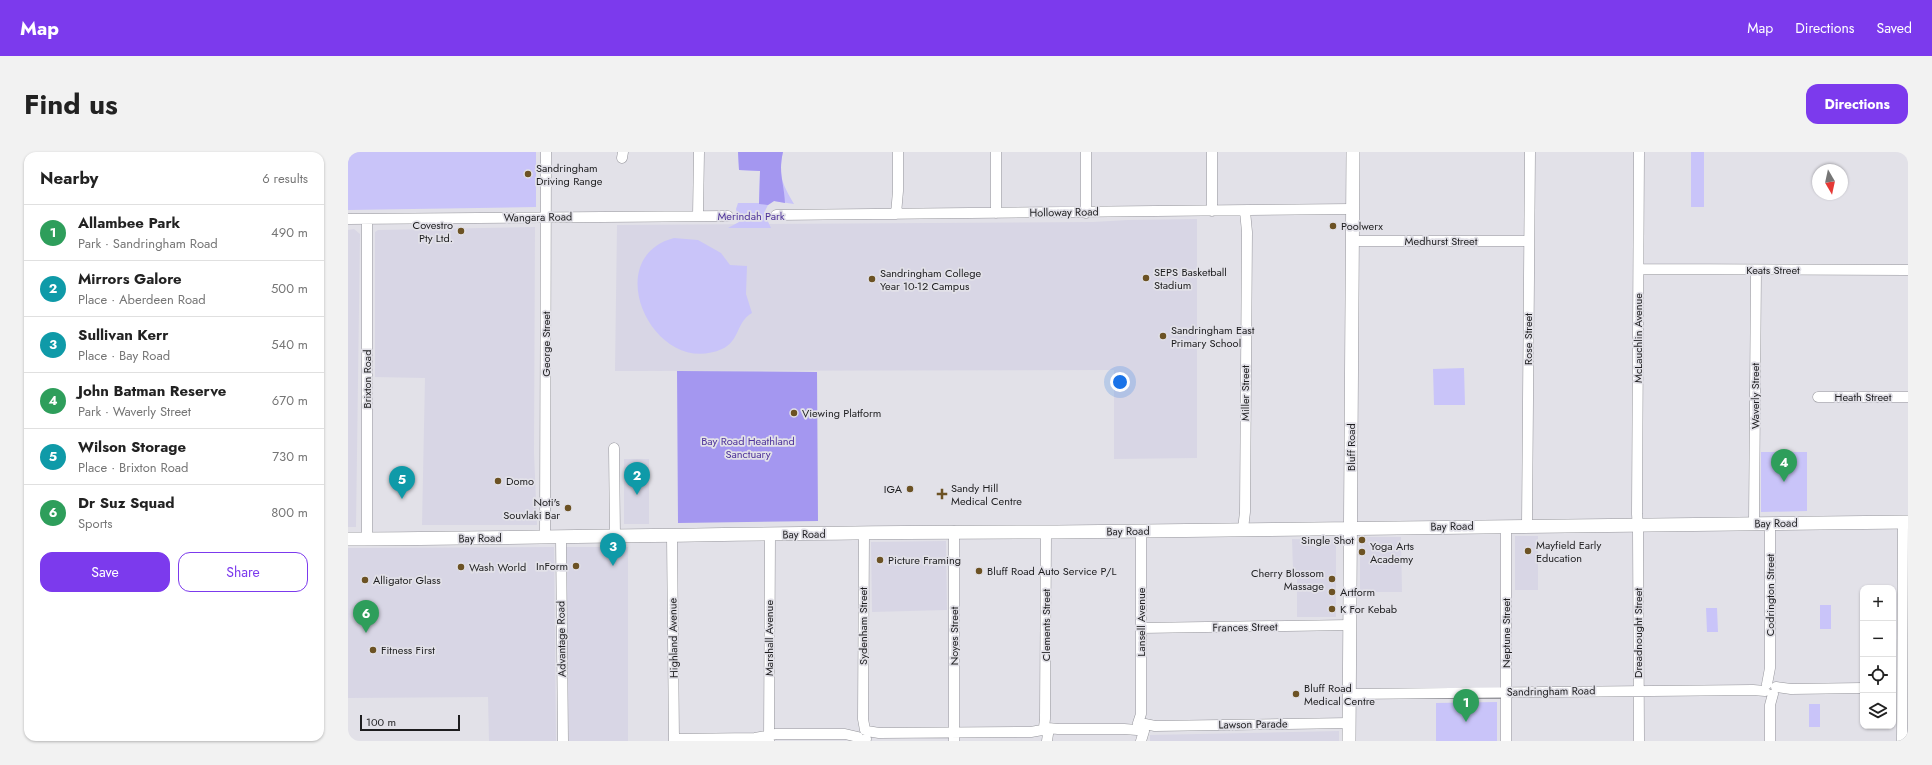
<!DOCTYPE html>
<html lang="en">
<head>
<meta charset="utf-8">
<style>
	body { margin:0; font-family:Jost,sans-serif; background:#f2f2f2; color:#222 }
	.controls { position:absolute; right:12px; bottom:12px; display:grid; overflow:hidden; border-radius:8px; box-shadow:0 1px 3px #0004 }
	.controls button { width:36px; height:36px; display:grid; place-items:center; padding:0; border:0; border-bottom:1px solid #e0e0e0; background:#fff; color:#222; font:20px sans-serif }
	.compass { position:absolute; left:1464px; top:12px; width:36px; height:36px; border-radius:50%; background:#fff; box-shadow:0 1px 3px #0004; rotate:171deg }
	.scale { position:absolute; left:12px; bottom:10px; width:100px; box-sizing:border-box; padding-left:4px; border:2px solid #1d1d1f; border-top:0; font-size:11px; line-height:14px; white-space:nowrap; color:#1d1d1f; -webkit-text-stroke:3px #e2e1e8; paint-order:stroke }
	.you { position:absolute; left:772px; top:230px; width:14px; height:14px; margin:-10px; border:3px solid #fff; border-radius:50%; background:#1a73e8; box-shadow:0 0 0 6px #1a73e833 }
	.badge { display:grid; place-items:center; width:26px; height:26px; border-radius:50%; background:#7c3aed; color:#fff; font-size:13px; font-weight:700 }
	.pin { position:absolute; translate:-50% -33px; filter:drop-shadow(0 1px 2px #0008) }
	.pin::after { content:''; position:absolute; top:21px; width:14px; height:12px; background:inherit; clip-path:polygon(0 0,100% 0,50% 100%) }
	.list { margin:0; padding:0; list-style:none }
	h2 { display:flex; justify-content:space-between; align-items:center; height:52px; margin:0; padding:0 16px; font-size:17px }
	h2 small { font-size:13px; font-weight:400; color:#767676 }
	.list li { display:grid; grid-template-columns:26px 1fr auto; gap:12px; align-items:center; box-sizing:border-box; height:56px; padding:0 16px; border-top:1px solid #e0e0e0 }
	.list b { display:block; font-size:15px; white-space:nowrap }
	.list p { margin:0; font-size:13px; white-space:nowrap; color:#767676 }
	.list em { font-size:13px; font-style:normal; color:#767676 }
	.actions { display:flex; gap:8px; padding:12px 16px }
	.actions a { flex:1; padding:9px 0; border:1px solid #7c3aed; border-radius:12px; text-align:center; font-size:14px; color:#7c3aed }
	.actions .main { background:#7c3aed; color:#fff }
	.icon { flex:none; width:22px; height:22px; fill:none; stroke:currentColor; stroke-width:2; stroke-linecap:round; stroke-linejoin:round }
	.map { position:relative; flex:none; width:1560px; height:589px; overflow:hidden; border-radius:12px }
	header { display:flex; align-items:center; gap:24px; box-sizing:border-box; height:56px; padding:0 20px; background:#7c3aed; color:#fff }
	header strong { font-size:19px }
	nav { display:flex; gap:22px; margin-inline-start:auto; font-size:14px }
	.intro { display:flex; align-items:center; justify-content:space-between; box-sizing:border-box; height:96px; padding:0 24px }
	h1 { margin:0; font-size:28px }
	.button { padding:10px 18px; border-radius:12px; background:#7c3aed; color:#fff; font-size:14px; font-weight:700 }
	main { display:flex; gap:24px; padding:0 24px }
	aside { flex:1; background:#fff; border-radius:12px; box-shadow:0 1px 3px #0004 }
	.map>svg:first-child { display:block }
	.built { fill:#d8d6e5 }
	.green { fill:#c9c4f9 }
	.forest { fill:#a497f0 }
	.lines { fill:none; stroke-linecap:round; stroke-linejoin:round }
	.minor-casing { stroke:#95959b; stroke-width:11 }
	.major-casing { stroke:#95959b; stroke-width:14 }
	.minor { stroke:#fff; stroke-width:10 }
	.major { stroke:#fff; stroke-width:13 }
	.poi-dot { fill:#6c5224; stroke:#e2e1e8; stroke-width:1.5 }
	.labels { text-anchor:middle; stroke-width:3.5; stroke-linejoin:round; paint-order:stroke }
	.poi-label { font-size:11px; fill:#1d1d1f; stroke:#e2e1e8; text-anchor:start }
	.street-label { font-size:11px; fill:#1d1d1f; stroke:#e2e1e8 }
	.park-label { font-size:11px; fill:#4e339a; stroke:#e2e1e8 }
</style>
</head>
<body>
<header>
<strong>Map</strong>
<nav><a>Map</a><a>Directions</a><a>Saved</a></nav>
</header>
<div class="intro"><h1>Find us</h1><a class="button">Directions</a></div>
<main>
<aside>
<h2>Nearby<small>6 results</small></h2>
<ul class="list">
<li><span class="badge" style="background:#2e9e5b">1</span><div><b>Allambee Park</b><p>Park · Sandringham Road</p></div><em>490 m</em></li>
<li><span class="badge" style="background:#0f9aa8">2</span><div><b>Mirrors Galore</b><p>Place · Aberdeen Road</p></div><em>500 m</em></li>
<li><span class="badge" style="background:#0f9aa8">3</span><div><b>Sullivan Kerr</b><p>Place · Bay Road</p></div><em>540 m</em></li>
<li><span class="badge" style="background:#2e9e5b">4</span><div><b>John Batman Reserve</b><p>Park · Waverly Street</p></div><em>670 m</em></li>
<li><span class="badge" style="background:#0f9aa8">5</span><div><b>Wilson Storage</b><p>Place · Brixton Road</p></div><em>730 m</em></li>
<li><span class="badge" style="background:#2e9e5b">6</span><div><b>Dr Suz Squad</b><p>Sports</p></div><em>800 m</em></li>
</ul>
<div class="actions"><a class="main">Save</a><a>Share</a></div>
</aside>
<div class="map">
<svg width="1560" height="589" viewBox="0 0 1560 589">
	<rect width="100%" height="100%" fill="#e2e1e8"/>
	<path class="built" d="M849,67V306L766,307V218L267,219L269,73L745,70L780,68Z
		M187,75L186,301L189,373H74L77,226L27,225V80L30,78Z
		M6,77L12,82L8,375H0V78Z
		M276,307H301V372H276Z
		M1167,384H1190V438H1167Z
		M1014,385H1053L1054,440H1012V387Z
		M944,387L988,388V465H949V421H946L945,417Z
		M598,389L599,458L524,460L523,390Z
		M206,395L208,589H141L140,545L0,546V396Z
		M217,395H280V589H221Z
		M991,579V589H802V583Z"/>
	<path class="green" d="M0,0H188V55L0,58Z
		M390,0H435C430,24 434,31 446,52L426,49L420,53L416,61L423,76H380L391,70L388,57L390,51H411L412,19L391,18Z
		M1343,0H1356V55H1343Z
		M326,86L350,88L373,101L382,113L399,114L398,142L404,161C388,170 392,189 374,197C306,227 250,106 326,86Z
		M1116,216L1117,253H1086L1085,217Z
		M1413,300H1459V359L1413,360Z
		M1472,453H1483V477H1472Z
		M1358,456H1369L1370,480H1359Z
		M1149,550V589H1088V551Z
		M1461,552H1472V575H1461Z"/>
	<path class="forest" d="M390,0H435C430,21 436,31 437,51L426,49L420,53L411,52L412,19L391,18Z
		M329,219L469,220L470,369L330,371Z"/>
	<g class="lines">
		<g class="minor-casing">
			<path id="minor" d="M864,0V59
				M274,6L275,0
				M648,61V0
				M738,61V0
				M548,62L550,39V0
				M428,63L1004,57
				M350,64L351,0
				M0,67L380,64
				M1004,89H1181
				M1291,117L1560,118
				M1470,245H1560
				M266,296L267,384
				M1406,371L1408,118
				M1179,373L1182,0
				M895,377L897,360L899,80L897,59
				M516,381L515,567L517,578
				M324,384L326,589
				M197,385L198,0
				M213,385L215,589
				M19,387V67
				M793,476L1002,473
				M1419,532L1422,516V371
				M1428,535L1443,537L1515,536
				M1002,542L1405,538L1417,539
				M790,571L793,562V379
				M797,572L807,574L1002,571
				M696,575L697,567L698,380
				M700,576L710,577H776L789,578
				M519,579L531,581L683,580L694,578
				M326,587L407,586L428,582H497L510,585
				M421,589L422,383
				M517,589L518,587
				M606,589V379
				M699,589L700,582
				M793,589L796,579
				M1158,589V374
				M1291,589L1290,379L1289,362L1291,0
				M1422,589V553L1425,542
				M1554,589L1555,370"/>
		</g>
		<g class="major-casing">
			<path id="major" d="M0,387C236,386 473,379 709,380L1560,370
				M1001,589L1005,0"/>
		</g>
		<use href="#minor" class="minor"/>
		<use href="#major" class="major"/>
	</g>
	<g class="poi-dot">
		<circle cx="180" cy="22" r="4"/>
		<circle cx="985" cy="74" r="4"/>
		<circle cx="113" cy="79" r="4"/>
		<circle cx="798" cy="126" r="4"/>
		<circle cx="524" cy="127" r="4"/>
		<circle cx="815" cy="184" r="4"/>
		<circle cx="446" cy="261" r="4"/>
		<circle cx="150" cy="329" r="4"/>
		<circle cx="562" cy="337" r="4"/>
		<path d="M592 336h4v4h4v4h-4v4h-4v-4h-4v-4h4z"/>
		<circle cx="220" cy="356" r="4"/>
		<circle cx="1014" cy="388" r="4"/>
		<circle cx="1180" cy="399" r="4"/>
		<circle cx="1014" cy="400" r="4"/>
		<circle cx="532" cy="408" r="4"/>
		<circle cx="228" cy="414" r="4"/>
		<circle cx="113" cy="415" r="4"/>
		<circle cx="631" cy="419" r="4"/>
		<circle cx="984" cy="427" r="4"/>
		<circle cx="17" cy="428" r="4"/>
		<circle cx="984" cy="440" r="4"/>
		<circle cx="984" cy="457" r="4"/>
		<circle cx="25" cy="498" r="4"/>
		<circle cx="948" cy="542" r="4"/>
	</g>
	<g class="labels">
		<g class="poi-label">
			<text x="188" y="20">Sandringham<tspan x="188" dy="13">Driving Range</tspan></text>
			<text x="105" y="77" text-anchor="end">Covestro<tspan x="105" dy="13">Pty Ltd.</tspan></text>
			<text x="993" y="78">Poolwerx</text>
			<text x="806" y="124">SEPS Basketball<tspan x="806" dy="13">Stadium</tspan></text>
			<text x="532" y="125">Sandringham College<tspan x="532" dy="13">Year 10-12 Campus</tspan></text>
			<text x="823" y="182">Sandringham East<tspan x="823" dy="13">Primary School</tspan></text>
			<text x="454" y="265">Viewing Platform</text>
			<text x="158" y="333">Domo</text>
			<text x="603" y="340">Sandy Hill<tspan x="603" dy="13">Medical Centre</tspan></text>
			<text x="554" y="341" text-anchor="end">IGA</text>
			<text x="212" y="354" text-anchor="end">Noti's<tspan x="212" dy="13">Souvlaki Bar</tspan></text>
			<text x="1006" y="392" text-anchor="end">Single Shot</text>
			<text x="1188" y="397">Mayfield Early<tspan x="1188" dy="13">Education</tspan></text>
			<text x="1022" y="398">Yoga Arts<tspan x="1022" dy="13">Academy</tspan></text>
			<text x="540" y="412">Picture Framing</text>
			<text x="220" y="418" text-anchor="end">InForm</text>
			<text x="121" y="419">Wash World</text>
			<text x="639" y="423">Bluff Road Auto Service P/L</text>
			<text x="976" y="425" text-anchor="end">Cherry Blossom<tspan x="976" dy="13">Massage</tspan></text>
			<text x="25" y="432">Alligator Glass</text>
			<text x="992" y="444">Artform</text>
			<text x="992" y="461">K For Kebab</text>
			<text x="33" y="502">Fitness First</text>
			<text x="956" y="540">Bluff Road<tspan x="956" dy="13">Medical Centre</tspan></text>
		</g>
		<g class="street-label">
			<text transform="translate(716 60) rotate(-1)" y="4">Holloway Road</text>
			<text transform="translate(190 65) rotate(-1)" y="4">Wangara Road</text>
			<text x="1093" y="93">Medhurst Street</text>
			<text x="1425" y="122">Keats Street</text>
			<text transform="translate(1290 186) rotate(-90)" y="4">McLauchlin Avenue</text>
			<text transform="translate(1180 187) rotate(-90)" y="4">Rose Street</text>
			<text transform="translate(198 192) rotate(-90)" y="4">George Street</text>
			<text transform="translate(19 227) rotate(-90)" y="4">Brixton Road</text>
			<text transform="translate(897 241) rotate(-90)" y="4">Miller Street</text>
			<text transform="translate(1407 244) rotate(-90)" y="4">Waverly Street</text>
			<text x="1515" y="249">Heath Street</text>
			<text transform="translate(1003 295) rotate(-90)" y="4">Bluff Road</text>
			<text transform="translate(1428 371) rotate(-1)" y="4">Bay Road</text>
			<text transform="translate(1104 374) rotate(-1)" y="4">Bay Road</text>
			<text transform="translate(780 379) rotate(-1)" y="4">Bay Road</text>
			<text transform="translate(456 382) rotate(-1)" y="4">Bay Road</text>
			<text transform="translate(132 386) rotate(-1)" y="4">Bay Road</text>
			<text transform="translate(1422 443) rotate(-90)" y="4">Codrington Street</text>
			<text transform="translate(793 470) rotate(-90)" y="4">Lansell Avenue</text>
			<text transform="translate(698 473) rotate(-90)" y="4">Clements Street</text>
			<text transform="translate(515 474) rotate(-90)" y="4">Sydenham Street</text>
			<text transform="translate(897 475) rotate(-1)" y="4">Frances Street</text>
			<text transform="translate(1158 481) rotate(-90)" y="4">Neptune Street</text>
			<text transform="translate(1290 481) rotate(-90)" y="4">Dreadnought Street</text>
			<text transform="translate(606 484) rotate(-90)" y="4">Noyes Street</text>
			<text transform="translate(325 486) rotate(-91)" y="4">Highland Avenue</text>
			<text transform="translate(421 486) rotate(-90)" y="4">Marshall Avenue</text>
			<text transform="translate(213 487) rotate(-91)" y="4">Advantage Road</text>
			<text transform="translate(1203 539) rotate(-1)" y="4">Sandringham Road</text>
			<text transform="translate(905 572) rotate(-1)" y="4">Lawson Parade</text>
		</g>
		<g class="park-label">
			<text x="403" y="68">Merindah Park</text>
			<text x="400" y="293">Bay Road Heathland<tspan x="400" dy="13">Sanctuary</tspan></text>
		</g>
	</g>
</svg>
<div class="controls">
<button>+</button>
<button>−</button>
<button><svg class="icon" aria-label="locate" viewBox="0 0 24 24"><circle cx="12" cy="12" r="6"/><path d="M12 2v4M12 18v4M2 12h4M18 12h4"/></svg></button>
<button><svg class="icon" aria-label="layers" viewBox="0 0 24 24"><path d="M12 4l9 5-9 5-9-5zM3 14l9 5 9-5"/></svg></button>
</div>
<svg class="compass" viewBox="-18 -18 36 36"><path d="M0-13l5 13h-10z" fill="#e53935"/><path d="M0 13l5-13h-10z" fill="#767676"/></svg>
<div class="scale">100 m</div>
<div class="you"></div>
<div class="pin badge" style="left:1118px;top:570px;background:#2e9e5b">1</div>
<div class="pin badge" style="left:289px;top:343px;background:#0f9aa8">2</div>
<div class="pin badge" style="left:265px;top:414px;background:#0f9aa8">3</div>
<div class="pin badge" style="left:1436px;top:330px;background:#2e9e5b">4</div>
<div class="pin badge" style="left:54px;top:347px;background:#0f9aa8">5</div>
<div class="pin badge" style="left:18px;top:481px;background:#2e9e5b">6</div>
</div>
</main>
</body>
</html>
